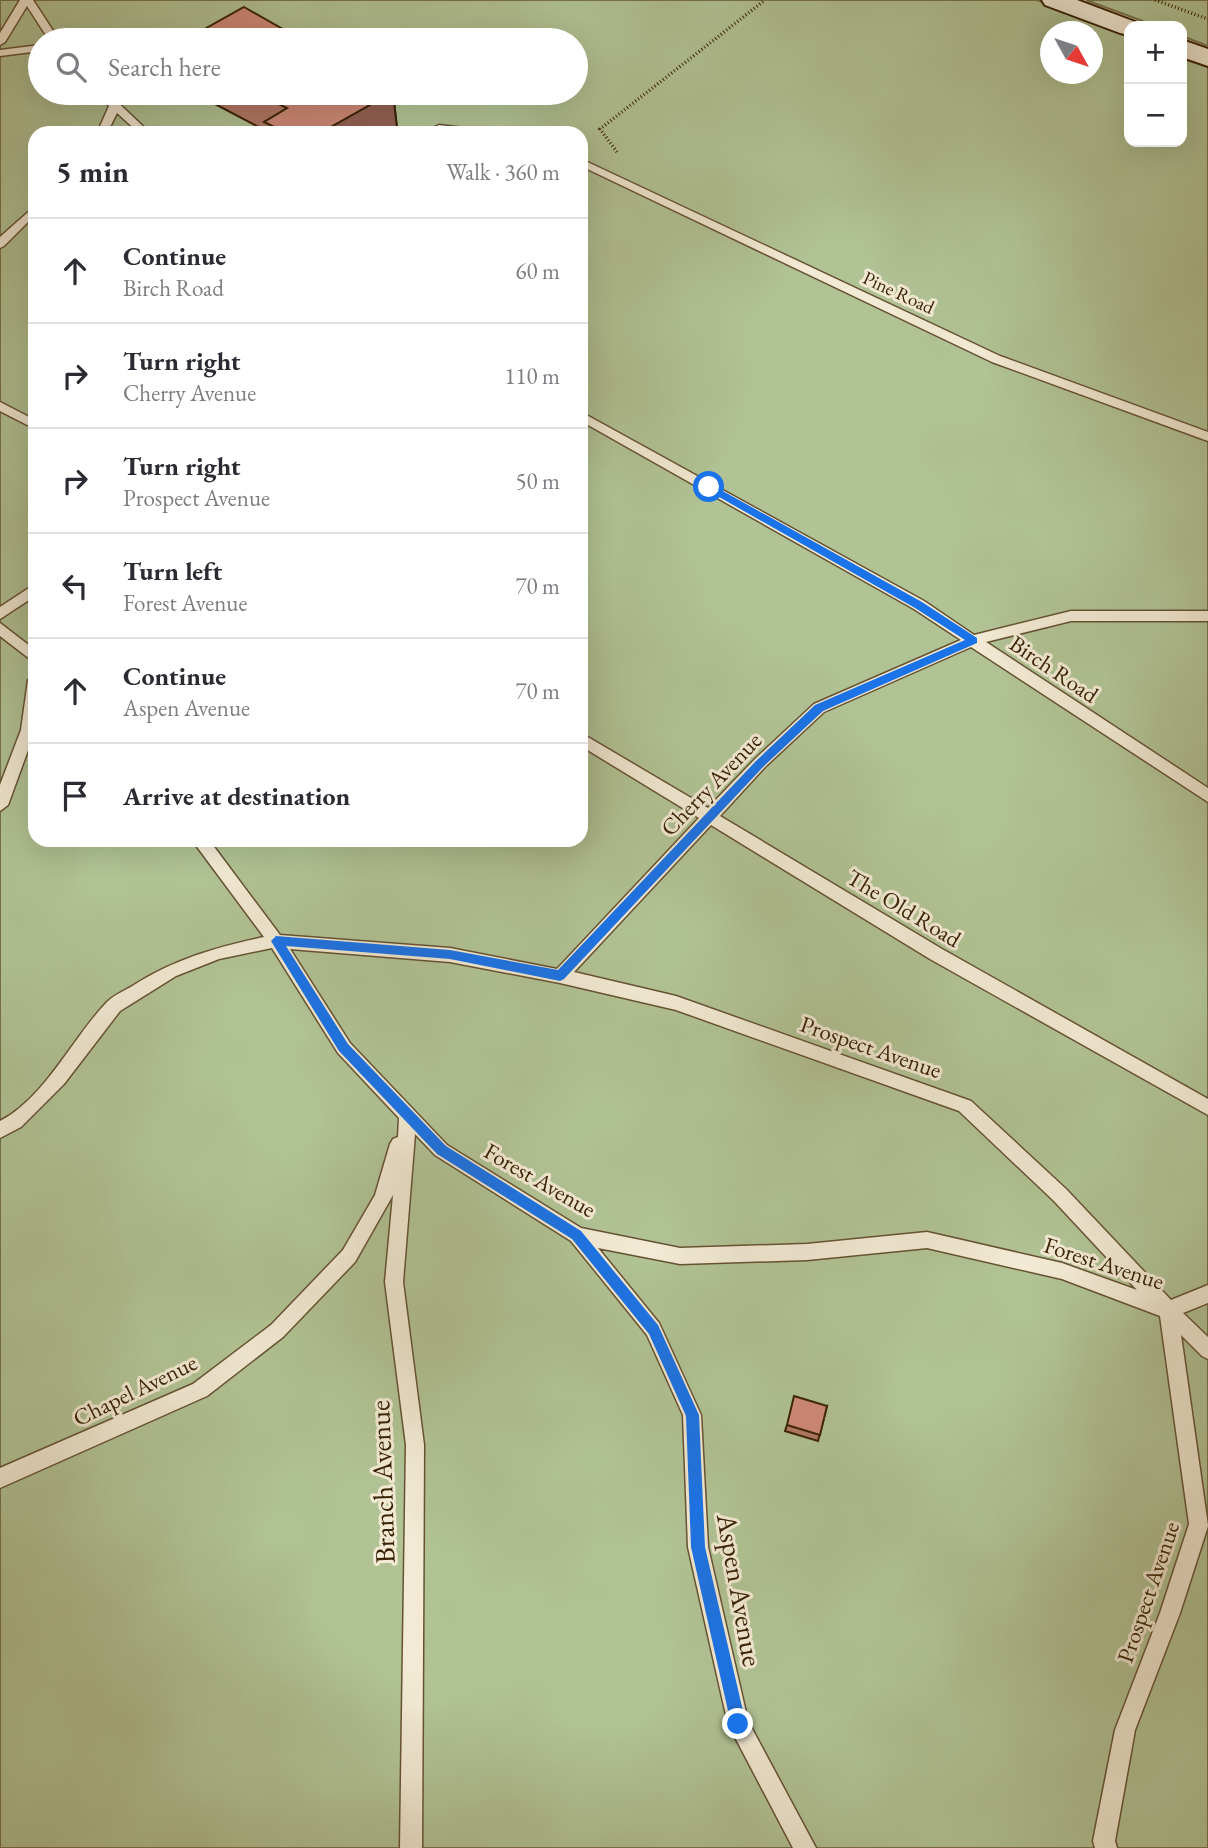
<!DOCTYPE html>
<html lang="en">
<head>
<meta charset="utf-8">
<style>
	body { margin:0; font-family:"EB Garamond",serif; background:#f7f7f7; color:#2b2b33 }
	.controls { position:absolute; right:21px; top:21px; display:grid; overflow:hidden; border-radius:14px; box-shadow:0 7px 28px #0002 }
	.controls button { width:63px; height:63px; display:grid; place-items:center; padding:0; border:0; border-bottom:2px solid #e1e1e2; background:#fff; color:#2b2b33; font:35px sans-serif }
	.compass { position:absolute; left:1040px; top:21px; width:63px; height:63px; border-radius:50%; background:#fff; box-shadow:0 7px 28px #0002; rotate:130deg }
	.stop { position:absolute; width:21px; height:21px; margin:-16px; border:5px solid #1a73e8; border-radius:50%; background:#fff }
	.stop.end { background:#1a73e8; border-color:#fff; box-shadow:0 2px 7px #0008 }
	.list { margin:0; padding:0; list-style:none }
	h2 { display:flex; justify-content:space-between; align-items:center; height:91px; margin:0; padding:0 28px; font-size:30px }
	h2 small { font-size:23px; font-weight:400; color:#7c7c81 }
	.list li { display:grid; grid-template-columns:46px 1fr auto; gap:21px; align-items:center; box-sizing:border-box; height:105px; padding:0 28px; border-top:2px solid #e1e1e2 }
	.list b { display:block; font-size:26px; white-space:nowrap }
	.list p { margin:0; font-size:23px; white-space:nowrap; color:#7c7c81 }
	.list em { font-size:23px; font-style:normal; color:#7c7c81 }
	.icon { flex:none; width:38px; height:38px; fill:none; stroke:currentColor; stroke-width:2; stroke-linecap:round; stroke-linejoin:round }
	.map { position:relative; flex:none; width:1208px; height:1848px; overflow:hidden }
	.search { position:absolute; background:#fff; box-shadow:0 7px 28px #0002; left:28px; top:28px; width:560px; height:77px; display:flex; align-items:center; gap:18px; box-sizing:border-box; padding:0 24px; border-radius:38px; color:#7c7c81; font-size:26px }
	.panel { position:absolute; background:#fff; box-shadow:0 7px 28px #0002; left:28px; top:126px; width:560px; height:721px; border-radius:21px }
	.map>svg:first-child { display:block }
	.green { fill:#b1c395; stroke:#75734d; stroke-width:2; fill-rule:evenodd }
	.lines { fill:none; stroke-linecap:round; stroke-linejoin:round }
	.lane-casing { stroke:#665233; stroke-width:3 }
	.secondary-casing { stroke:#392305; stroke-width:4 }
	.path { stroke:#392305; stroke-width:3.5; stroke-dasharray:1 2.5; stroke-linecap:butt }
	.lane { fill:#f2ead4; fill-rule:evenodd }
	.secondary { fill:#f2ead4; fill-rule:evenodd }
	.wall { fill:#b37869; stroke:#392305; stroke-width:2 }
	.shaded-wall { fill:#926155; stroke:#392305; stroke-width:2 }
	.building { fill:#d08b7a; stroke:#392305; stroke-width:2 }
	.route { fill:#1a73e8 }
	.labels { text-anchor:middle; stroke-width:6; stroke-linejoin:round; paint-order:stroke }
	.far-street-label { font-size:19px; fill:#392305; stroke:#f2ead4 }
	.street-label { font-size:23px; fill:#392305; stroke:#f2ead4 }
	.near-street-label { font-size:28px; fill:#392305; stroke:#f2ead4 }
</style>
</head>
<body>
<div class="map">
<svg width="1208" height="1848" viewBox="0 0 1208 1848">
	<rect width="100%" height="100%" fill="#ebdfbd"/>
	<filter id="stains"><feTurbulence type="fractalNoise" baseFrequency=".00286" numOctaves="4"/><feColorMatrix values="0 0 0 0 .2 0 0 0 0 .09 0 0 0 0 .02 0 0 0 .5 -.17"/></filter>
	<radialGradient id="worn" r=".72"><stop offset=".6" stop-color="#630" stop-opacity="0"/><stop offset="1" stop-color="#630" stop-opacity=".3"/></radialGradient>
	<path class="green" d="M0,0H1037L1129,35V142H1182V54L1208,64V1848H0ZM1050,32H1092V74H1050ZM40,40H576V93H40ZM35,133H581V840H35Z
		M1086,0H1208V46L1182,36V26H1156Z"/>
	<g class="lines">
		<g class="lane-casing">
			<path id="lane" d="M20,0H33L59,40H49L27,6L5,42L0,45V33Z
				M40,45V51L0,56V50Z
				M97,93H108L150,133H139L117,113L107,133H97L109,106Z
				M439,125L481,130L486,133H422Z
				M581,159L1000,356L1208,432V441L992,362L581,166Z
				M35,206V215L4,246L0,248V237Z
				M0,402L35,420V429L0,411Z
				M581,412L924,601L974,635L1071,611H1208V621H1071L986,642L1208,788V802L971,647L824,712L765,767L720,816L942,949L1208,1099V1115L930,959L711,825L574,972L676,996L971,1101L1066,1189L1171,1300L1208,1285V1303L1183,1313L1208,1337V1359L1202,1356L1181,1335L1208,1526L1180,1613L1135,1730L1115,1841L1117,1848H1095L1093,1841L1115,1730L1160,1613L1189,1524L1160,1316L1062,1279L927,1248L807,1260L680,1264L598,1248L659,1323L701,1415L708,1547L748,1721L816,1848H793L728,1724L688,1547L683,1415L647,1335L571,1241L435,1155L415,1134L403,1282L424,1445L422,1848H400L406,1445L385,1282L393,1195L355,1262L283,1337L207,1396L0,1488V1468L193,1384L271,1325L343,1250L375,1195L390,1144L393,1139L398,1137L399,1118L338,1053L272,948L219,959L176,976L120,1011L64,1084L21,1127L0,1138V1121C45,1098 73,1037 107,1002C114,995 126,990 134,985C175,959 217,947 264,937L192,840H209L280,935L450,948L557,969L699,818L581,746V733L708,808L755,759L814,704L961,640L914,609L581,421ZM290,949L450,962L560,983L676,1010L959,1111L1054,1201L1137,1290L1062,1263L927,1232L807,1244L680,1248L581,1228L447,1145L350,1043Z
				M35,584V596L0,619V607Z
				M0,623L35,650V663L0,636Z
				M35,675V731L8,805L0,811V785L21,730L28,680Z"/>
		</g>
		<g class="secondary-casing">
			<path id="secondary" d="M1042,0H1077L1138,23L1140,26H1129V35L1120,33L1045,5Z
				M1182,40L1208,49V66L1182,57Z"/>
		</g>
		<path class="path" d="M1155,0L1208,19
			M617,152L600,129L765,0"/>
		<use href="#lane" class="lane"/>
		<use href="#secondary" class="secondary"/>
	</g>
	<path class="wall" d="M194,93H393L397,128L389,133H266V131Z
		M827,1406L818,1441L785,1431L787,1425Z"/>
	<path class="shaded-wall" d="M391,93H393L397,128L389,133H320Z"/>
	<path class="building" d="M244,7L302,40H185Z
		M257,93H391L320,133H286L264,122L287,108Z
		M794,1396L827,1406L820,1435L787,1425Z"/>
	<path class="route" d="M705,485H712L922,602L977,638V643L823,711L764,766L564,979L560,981L450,959L286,946L348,1044L446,1146L581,1231L658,1325L699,1415L705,1547L746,1724L743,1729L738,1731L733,1729L731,1724L691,1547L686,1416L649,1334L572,1239L437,1154L339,1051L271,941L276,936L450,950L558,970L756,761L815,705L965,640L915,608L705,489Z"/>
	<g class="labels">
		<g class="far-street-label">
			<text transform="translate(899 292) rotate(25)" y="7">Pine Road</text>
		</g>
		<g class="street-label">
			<text transform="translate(1054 669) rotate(34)" y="8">Birch Road</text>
			<text transform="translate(711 784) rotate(-46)" y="8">Cherry Avenue</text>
			<text transform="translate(904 908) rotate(31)" y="8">The Old Road</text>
			<text transform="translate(871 1047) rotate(19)" y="8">Prospect Avenue</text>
			<text transform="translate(540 1180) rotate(30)" y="8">Forest Avenue</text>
			<text transform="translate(1104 1263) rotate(18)" y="8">Forest Avenue</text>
			<text transform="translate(135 1390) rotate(-26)" y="8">Chapel Avenue</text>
			<text transform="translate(1148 1592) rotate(-71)" y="8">Prospect Avenue</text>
		</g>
		<g class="near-street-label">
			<text transform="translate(382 1482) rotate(-92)" y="10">Branch Avenue</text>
			<text transform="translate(740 1590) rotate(80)" y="10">Aspen Avenue</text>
		</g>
	</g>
	<rect width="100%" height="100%" filter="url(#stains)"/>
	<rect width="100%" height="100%" fill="url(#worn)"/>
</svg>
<div class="controls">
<button>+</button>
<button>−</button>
</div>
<svg class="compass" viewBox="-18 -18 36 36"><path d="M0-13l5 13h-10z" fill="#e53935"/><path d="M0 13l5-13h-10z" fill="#7c7c81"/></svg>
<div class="stop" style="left:709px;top:487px"></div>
<div class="stop end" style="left:738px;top:1724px"></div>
<div class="search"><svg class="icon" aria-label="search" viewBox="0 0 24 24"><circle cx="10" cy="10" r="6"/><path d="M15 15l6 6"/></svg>Search here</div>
<section class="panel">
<h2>5 min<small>Walk · 360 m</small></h2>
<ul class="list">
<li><svg class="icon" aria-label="ahead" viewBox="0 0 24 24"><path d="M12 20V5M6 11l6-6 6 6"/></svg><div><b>Continue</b><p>Birch Road</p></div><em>60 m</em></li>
<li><svg class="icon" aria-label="right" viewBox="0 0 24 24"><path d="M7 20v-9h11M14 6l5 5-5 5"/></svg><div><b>Turn right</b><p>Cherry Avenue</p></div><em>110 m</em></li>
<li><svg class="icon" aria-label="right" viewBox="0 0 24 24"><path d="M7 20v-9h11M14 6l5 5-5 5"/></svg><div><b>Turn right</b><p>Prospect Avenue</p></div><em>50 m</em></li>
<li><svg class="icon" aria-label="left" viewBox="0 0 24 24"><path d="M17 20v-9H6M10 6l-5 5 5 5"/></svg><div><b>Turn left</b><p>Forest Avenue</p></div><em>70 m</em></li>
<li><svg class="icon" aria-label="ahead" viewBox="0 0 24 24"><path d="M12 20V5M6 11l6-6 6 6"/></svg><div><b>Continue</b><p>Aspen Avenue</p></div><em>70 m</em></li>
<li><svg class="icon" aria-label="arrive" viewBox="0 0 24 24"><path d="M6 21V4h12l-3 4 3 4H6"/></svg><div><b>Arrive at destination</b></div></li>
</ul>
</section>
</div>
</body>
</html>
